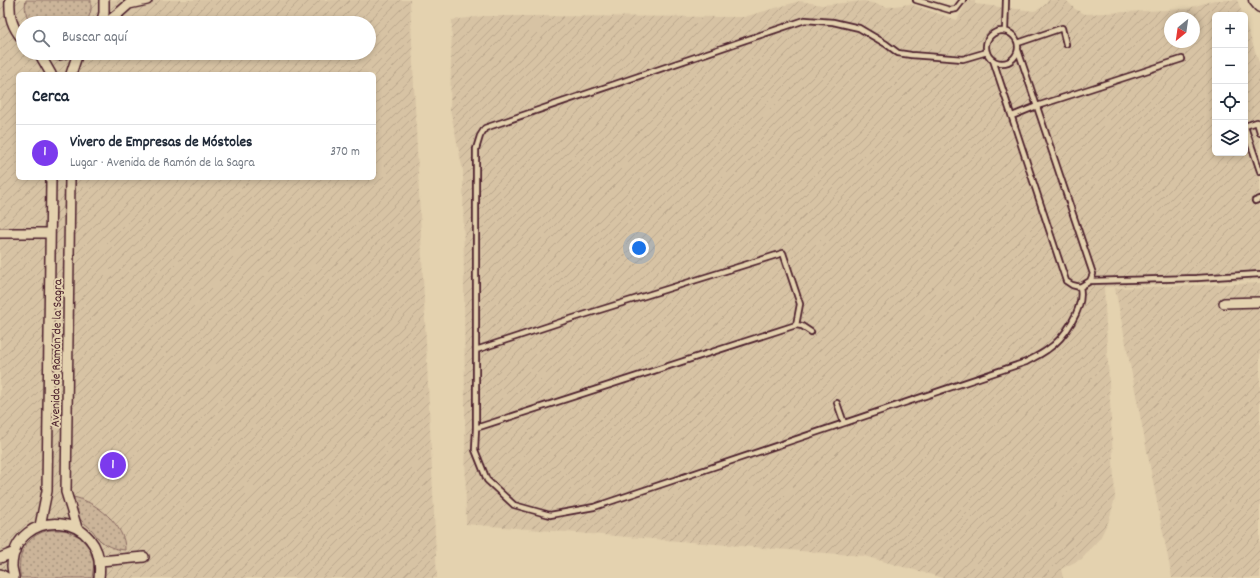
<!DOCTYPE html>
<html lang="es">
<head>
<meta charset="utf-8">
<style>
	body { margin:0; font-family:Dekko,sans-serif; background:#f2f2f3; color:#1f2937 }
	.controls { position:absolute; right:12px; top:12px; display:grid; overflow:hidden; border-radius:6px; box-shadow:0 2px 6px #0003 }
	.controls button { width:36px; height:36px; display:grid; place-items:center; padding:0; border:0; border-bottom:1px solid #e0e1e3; background:#fff; color:#1f2937; font:20px sans-serif }
	.compass { position:absolute; left:1164px; top:12px; width:36px; height:36px; border-radius:50%; background:#fff; box-shadow:0 2px 6px #0003; rotate:209deg }
	.you { position:absolute; left:639px; top:248px; width:14px; height:14px; margin:-10px; border:3px solid #fff; border-radius:50%; background:#1a73e8; box-shadow:0 0 0 6px #1a73e833 }
	.badge { display:grid; place-items:center; width:26px; height:26px; border-radius:50%; background:#7c3aed; color:#fff; font-size:13px; font-weight:700 }
	.pin { position:absolute; translate:-50% -50%; border:2px solid #fff; box-shadow:0 1px 4px #0006 }
	.list { margin:0; padding:0; list-style:none }
	h2 { display:flex; justify-content:space-between; align-items:center; height:52px; margin:0; padding:0 16px; font-size:17px }
	h2 small { font-size:13px; font-weight:400; color:#747a83 }
	.list li { display:grid; grid-template-columns:26px 1fr auto; gap:12px; align-items:center; box-sizing:border-box; height:56px; padding:0 16px; border-top:1px solid #e0e1e3 }
	.list b { display:block; font-size:15px; white-space:nowrap }
	.list p { margin:0; font-size:13px; white-space:nowrap; color:#747a83 }
	.list em { font-size:13px; font-style:normal; color:#747a83 }
	.icon { flex:none; width:22px; height:22px; fill:none; stroke:currentColor; stroke-width:2; stroke-linecap:round; stroke-linejoin:round }
	.map { position:relative; flex:none; width:1260px; height:578px; overflow:hidden }
	.search { position:absolute; background:#fff; box-shadow:0 2px 6px #0003; left:16px; top:16px; width:360px; height:44px; display:flex; align-items:center; gap:10px; box-sizing:border-box; padding:0 14px; border-radius:22px; color:#747a83; font-size:15px }
	.panel { position:absolute; background:#fff; box-shadow:0 2px 6px #0003; left:16px; top:72px; width:360px; height:108px; border-radius:6px }
	.map>svg:first-child { display:block }
	.industrial { fill:url(#industrial-furrows); fill-rule:evenodd }
	.green { fill:url(#green-dots); stroke:#8a6a62 }
	.lines { fill:none; stroke-linecap:round; stroke-linejoin:round }
	.lane-casing { stroke:#4a1f2b; stroke-width:8 }
	.street-casing { stroke:#4a1f2b; stroke-width:12 }
	.secondary-casing { stroke:#4a1f2b; stroke-width:15 }
	.lane { stroke:#e4d2af; stroke-width:4.5 }
	.street { stroke:#e4d2af; stroke-width:9 }
	.secondary { stroke:#e4d2af; stroke-width:12 }
	.labels { text-anchor:middle; stroke-width:4; stroke-linejoin:round; paint-order:stroke }
	.street-label { font-size:13px; fill:#4a1f2b; stroke:#e4d2af }
</style>
</head>
<body>
<div class="map">
<svg width="1260" height="578" viewBox="0 0 1260 578">
	<defs>
		<pattern id="industrial-furrows" width="10" height="10" patternUnits="userSpaceOnUse"><rect width="10" height="10" fill="#d7c3a4"/><path d="M-1 1l2-2M0 10L10 0M9 11l2-2" fill="none" stroke="#baa78d"/></pattern>
		<pattern id="green-dots" width="8" height="8" patternUnits="userSpaceOnUse"><rect width="8" height="8" fill="#cbb499"/><path d="M2 2h.1M6 6h.1" fill="none" stroke="#a7927d" stroke-width="1.8" stroke-linecap="round"/></pattern>
	</defs>
	<rect width="100%" height="100%" fill="#e4d2af"/>
	<filter id="ink" filterUnits="userSpaceOnUse"><feTurbulence type="fractalNoise" baseFrequency=".025" numOctaves="2"/><feDisplacementMap in="SourceGraphic" scale="8" xChannelSelector="R" yChannelSelector="G"/><feConvolveMatrix kernelMatrix="1 2 1 2 8 2 1 2 1" color-interpolation-filters="sRGB"/></filter>
	<g filter="url(#ink)">
		<path class="industrial" d="M0,0H410L437,578H0ZM23,23H369V53H23ZM18,74H374V178H18Z
			M968,0H975V4L1034,11L1041,8L1047,3L1048,0H1066L1075,9L1085,14L1186,9L1214,0H1237L1243,15H1215V153H1245V22L1260,65V280L1104,287L1115,498L1109,520L1100,538L1081,559L1061,569L1063,578H943L864,556L466,524L463,171L450,109L452,20L484,16L744,17L800,1L822,5L864,1L887,7L910,4L957,20ZM1170,18H1194V42H1170Z
			M1260,283V578H1172L1115,288Z"/>
		<path class="green" d="M26,0H91V10L87,23H30C26,15 24,8 26,0Z
			M73,497C95,501 126,525 125,550C113,549 105,546 97,537C95,534 93,531 91,529C78,517 73,517 73,497Z
			M50,530H65L80,537L90,549L94,564L92,578H21C17,563 21,545 35,536C39,533 45,531 50,530Z"/>
		<g class="lines">
			<g class="lane-casing">
				<path id="lane" d="M916,0L950,10L956,9L963,0
					M986 47a16 16 0 1 1 32 0a16 16 0 1 1-32 0Z
					M1005,31L1006,0
					M1018,43L1062,28L1066,44
					M987,52L963,59L911,55L898,53L886,44L859,28L833,22L805,20L485,128L480,136L476,149V428L475,450L487,480L514,505L550,515L594,507L1026,362C1033,358 1040,355 1047,350C1064,339 1085,308 1080,287
					M993,60L1066,281L1072,285L1080,287L1090,281L1093,274L1018,50
					M1012,116L1037,106L1182,59
					M1245,126L1257,122L1260,132
					M1245,127L1260,171
					M1255,201L1260,199
					M1090,281L1197,278L1260,274
					M796,325L802,326L811,332
					M837,403L844,423
					M476,428L796,325L800,304L783,253L564,321L476,350"/>
			</g>
			<g class="street-casing">
				<path id="street" d="M10,0C9,17 12,27 23,40
					M101,23L104,13V0
					M106,23L120,12L129,4L147,0
					M39,53L51,74
					M49,53L59,55L66,53
					M71,74L78,53
					M70,178L66,492L77,528
					M0,233H50
					M1224,303L1260,302
					M40,526L47,491L51,178
					M0,558L15,552
					M100,561L144,557
					M0,574L7,578
					M14,578C14,574 12,570 12,566C14,506 108,509 99,578"/>
			</g>
			<g class="secondary-casing">
				<path id="secondary" d="M1255,0L1260,6"/>
			</g>
			<use href="#lane" class="lane"/>
			<use href="#street" class="street"/>
			<use href="#secondary" class="secondary"/>
		</g>
	</g>
	<g class="labels">
		<g class="street-label">
			<text transform="translate(55 353) rotate(-89)" y="5">Avenida de Ramón de la Sagra</text>
		</g>
	</g>
</svg>
<div class="controls">
<button>+</button>
<button>−</button>
<button><svg class="icon" aria-label="locate" viewBox="0 0 24 24"><circle cx="12" cy="12" r="6"/><path d="M12 2v4M12 18v4M2 12h4M18 12h4"/></svg></button>
<button><svg class="icon" aria-label="layers" viewBox="0 0 24 24"><path d="M12 4l9 5-9 5-9-5zM3 14l9 5 9-5"/></svg></button>
</div>
<svg class="compass" viewBox="-18 -18 36 36"><path d="M0-13l5 13h-10z" fill="#e53935"/><path d="M0 13l5-13h-10z" fill="#747a83"/></svg>
<div class="you"></div>
<div class="pin badge" style="left:113px;top:465px">1</div>
<div class="search"><svg class="icon" aria-label="search" viewBox="0 0 24 24"><circle cx="10" cy="10" r="6"/><path d="M15 15l6 6"/></svg>Buscar aquí</div>
<section class="panel">
<h2>Cerca<small></small></h2>
<ul class="list">
<li><span class="badge">1</span><div><b>Vivero de Empresas de Móstoles</b><p>Lugar · Avenida de Ramón de la Sagra</p></div><em>370 m</em></li>
</ul>
</section>
</div>
</body>
</html>
